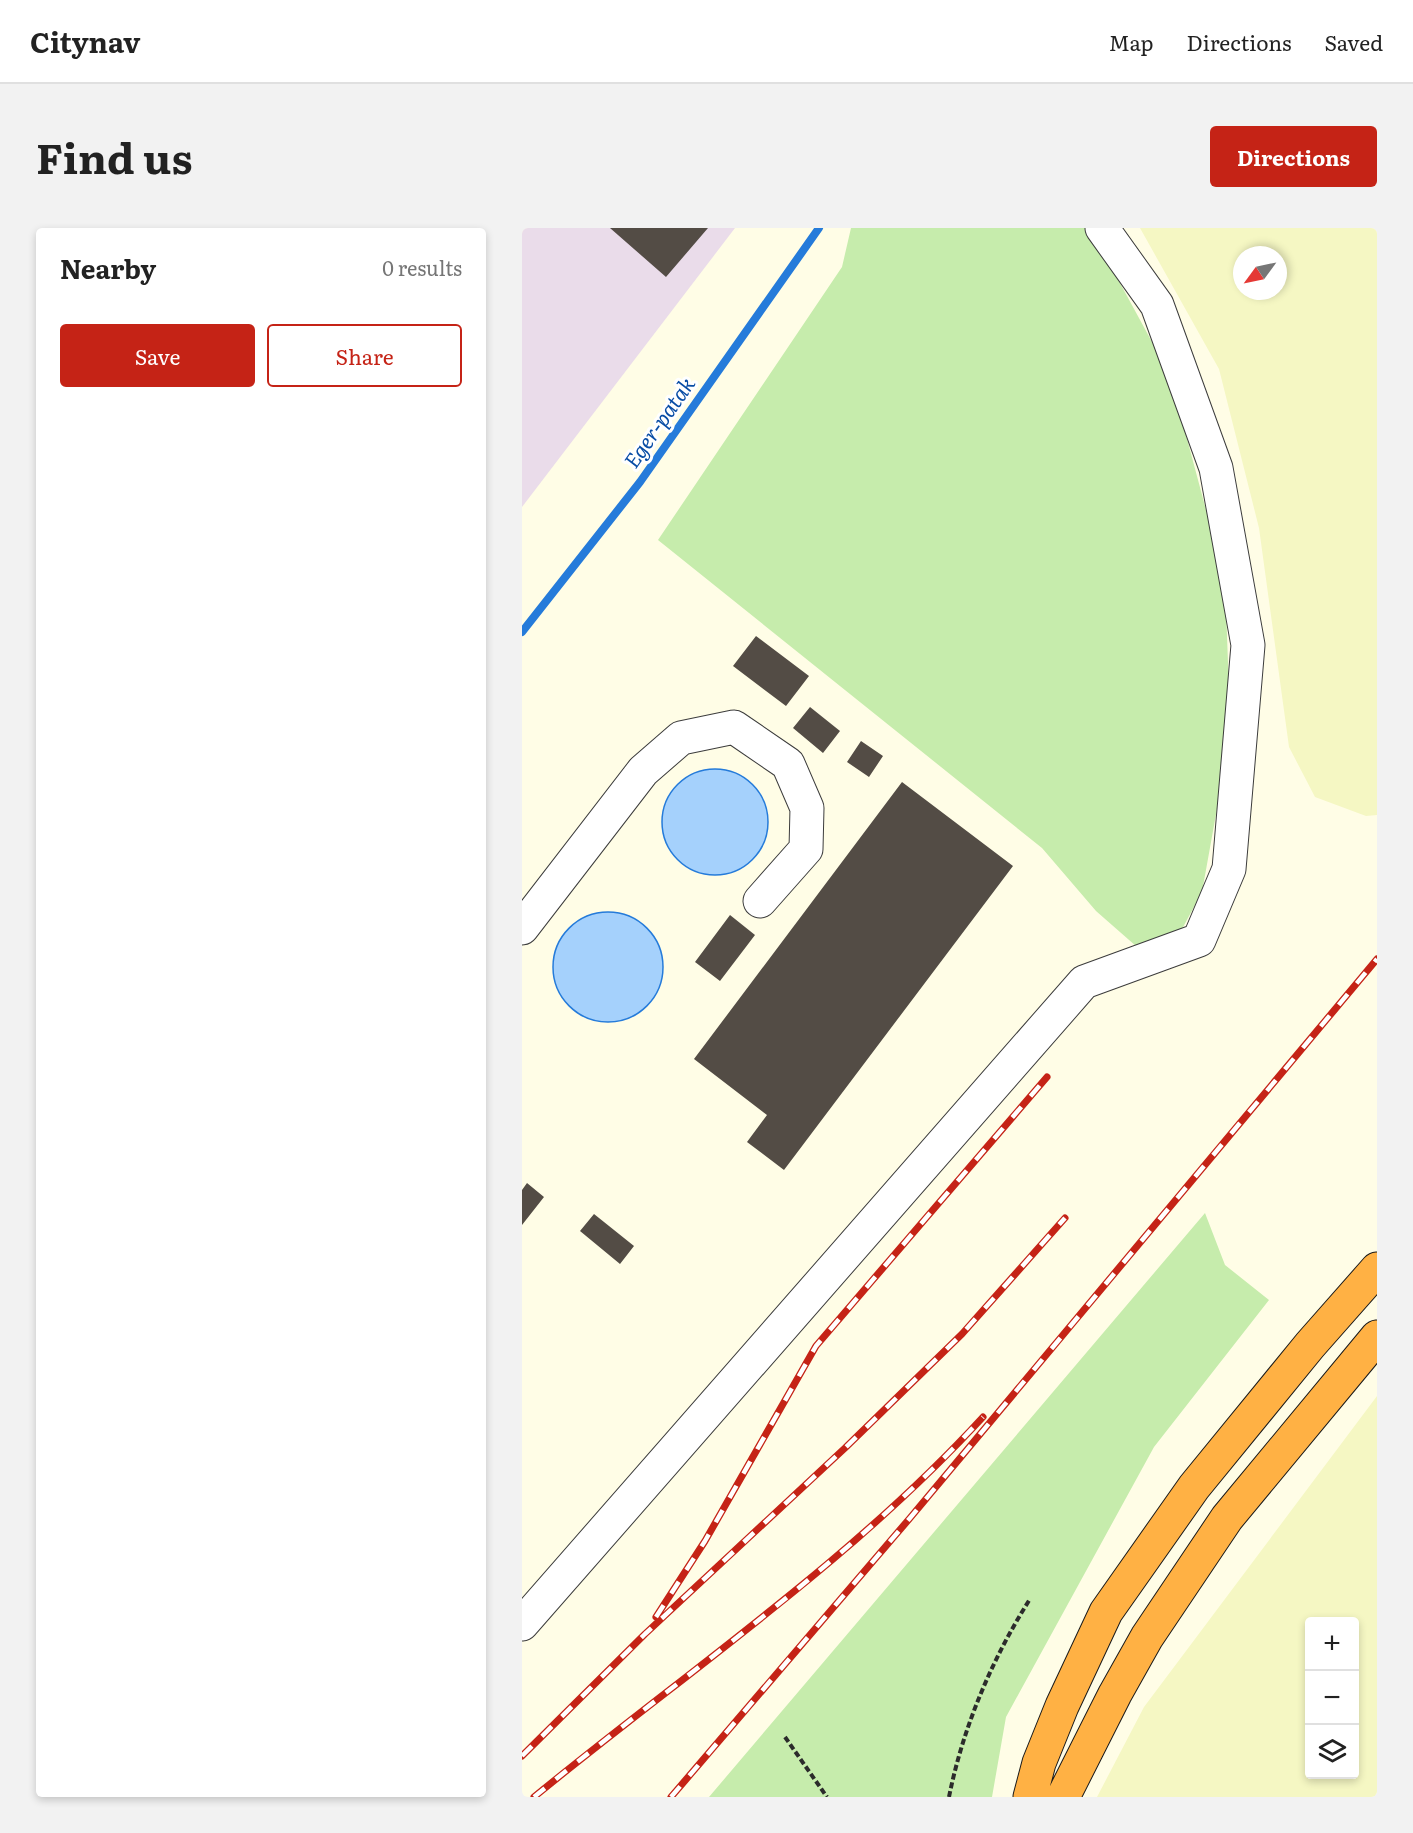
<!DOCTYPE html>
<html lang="en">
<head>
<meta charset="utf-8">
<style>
	body { margin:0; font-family:Literata,serif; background:#f2f2f2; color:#222 }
	.controls { position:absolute; right:18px; bottom:18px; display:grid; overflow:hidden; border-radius:6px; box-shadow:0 3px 9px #0003 }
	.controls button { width:54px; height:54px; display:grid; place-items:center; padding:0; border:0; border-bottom:2px solid #e0e0e0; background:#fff; color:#222; font:30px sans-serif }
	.compass { position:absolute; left:711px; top:18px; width:54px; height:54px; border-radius:50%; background:#fff; box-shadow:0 3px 9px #0003; rotate:237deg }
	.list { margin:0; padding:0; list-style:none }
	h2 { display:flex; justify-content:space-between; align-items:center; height:78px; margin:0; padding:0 24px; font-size:26px }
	h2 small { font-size:20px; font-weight:400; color:#767676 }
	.actions { display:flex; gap:12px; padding:18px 24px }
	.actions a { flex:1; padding:14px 0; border:2px solid #c52316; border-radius:6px; text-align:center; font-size:21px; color:#c52316 }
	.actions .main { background:#c52316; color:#fff }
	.icon { flex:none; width:33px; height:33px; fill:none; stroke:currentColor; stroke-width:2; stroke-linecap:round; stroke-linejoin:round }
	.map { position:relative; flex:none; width:855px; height:1569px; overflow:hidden; border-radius:6px }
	header { display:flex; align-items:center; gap:36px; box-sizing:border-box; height:84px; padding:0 30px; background:#fff; border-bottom:2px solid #e0e0e0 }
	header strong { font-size:28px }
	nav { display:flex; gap:33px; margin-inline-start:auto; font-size:21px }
	.intro { display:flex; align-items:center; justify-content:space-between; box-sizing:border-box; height:144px; padding:0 36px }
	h1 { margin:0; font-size:42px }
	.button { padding:15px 27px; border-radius:6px; background:#c52316; color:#fff; font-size:21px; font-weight:700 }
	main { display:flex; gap:36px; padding:0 36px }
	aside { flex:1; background:#fff; border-radius:6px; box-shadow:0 3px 9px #0003 }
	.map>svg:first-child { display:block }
	.industrial { fill:#eadcea }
	.farmland { fill:#f5f7c3; fill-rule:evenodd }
	.green { fill:#c6ecac }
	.water { fill:#a5d1fc; stroke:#257bda; stroke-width:1.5 }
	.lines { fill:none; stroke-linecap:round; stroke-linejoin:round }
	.stream { stroke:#257bda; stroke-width:8 }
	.building { fill:#534c45 }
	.minor-casing { stroke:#3c3c3c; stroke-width:35 }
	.highway-casing { stroke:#1a1a1a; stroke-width:35 }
	.path { stroke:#2b2b2b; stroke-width:4; stroke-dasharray:6 3; stroke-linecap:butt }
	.minor { stroke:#fff; stroke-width:33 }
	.highway { stroke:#ffb144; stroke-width:33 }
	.rail-casing { stroke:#c52316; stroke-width:7 }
	.rail { stroke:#fff; stroke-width:4.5; stroke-dasharray:14; stroke-linecap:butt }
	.labels { text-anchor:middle; stroke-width:6; stroke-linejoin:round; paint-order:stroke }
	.water-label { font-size:21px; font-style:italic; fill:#094da5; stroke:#fff }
</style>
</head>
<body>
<header>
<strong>Citynav</strong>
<nav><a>Map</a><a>Directions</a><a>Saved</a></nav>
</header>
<div class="intro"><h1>Find us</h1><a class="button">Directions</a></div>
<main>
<aside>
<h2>Nearby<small>0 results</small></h2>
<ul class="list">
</ul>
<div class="actions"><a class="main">Save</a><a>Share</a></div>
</aside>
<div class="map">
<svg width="855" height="1569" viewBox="0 0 855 1569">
	<rect width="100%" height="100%" fill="#fffde6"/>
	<path class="industrial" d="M0,0H213L0,279Z"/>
	<path class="farmland" d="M618,0H855V587L844,588L793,569L767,519L737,300L697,141ZM720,27H756V63H720Z
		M855,1168V1569H575L622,1479ZM788,1394H832V1546H788Z"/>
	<path class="green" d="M329,0H568L648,147L703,353L708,489L700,553L680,664L639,740L574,683L520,620L136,312L320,39Z
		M683,985L703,1037L747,1072L632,1219L484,1489L470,1569H187Z"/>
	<path class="water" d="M140 594a53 53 0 1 1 106 0a53 53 0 1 1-106 0Z
		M31 739a55 55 0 1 1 110 0a55 55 0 1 1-110 0Z"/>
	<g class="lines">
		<path class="stream" d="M0,404L118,254L297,0"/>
	</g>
	<path class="building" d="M88,0H186L144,49Z
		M234,408L287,448L264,478L211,438Z
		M288,479L318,503L301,525L271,500Z
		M339,513L361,528L347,549L325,534Z
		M380,554L491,638L262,942L225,914L245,887L172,831Z
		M208,687L233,707L198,753L173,734Z
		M5,955L22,969L0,997V962Z
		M72,986L112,1018L98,1036L58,1003Z"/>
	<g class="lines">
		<g class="minor-casing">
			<path id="minor" d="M0,700L121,543L159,510L212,499L266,536L285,580L284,621L238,673
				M0,1396L562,754L677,712L707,641L726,417L694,240L635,77L580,0"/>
		</g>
		<g class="highway-casing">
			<path id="highway" d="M508,1569L517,1535L540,1478L584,1384L672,1259L788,1117L855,1041
				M541,1569L593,1466L625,1409L705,1290L855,1109"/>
		</g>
		<path class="path" d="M263,1509L305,1569
			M427,1569C441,1499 470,1431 508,1371"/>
		<use href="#minor" class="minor"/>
		<use href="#highway" class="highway"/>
		<g class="rail-casing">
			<path id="rail" d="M134,1389L183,1313L294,1118L525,849
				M0,1528L123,1406L323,1220L440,1106L543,990
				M12,1569C163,1445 328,1334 461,1189
				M149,1569L388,1290L855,731"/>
		</g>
		<use href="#rail" class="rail"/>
	</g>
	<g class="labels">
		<g class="water-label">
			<text transform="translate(138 195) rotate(-55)" y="7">Eger-patak</text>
		</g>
	</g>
</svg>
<div class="controls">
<button>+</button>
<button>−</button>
<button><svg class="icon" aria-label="layers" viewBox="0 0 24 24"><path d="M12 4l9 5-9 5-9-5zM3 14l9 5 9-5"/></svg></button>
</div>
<svg class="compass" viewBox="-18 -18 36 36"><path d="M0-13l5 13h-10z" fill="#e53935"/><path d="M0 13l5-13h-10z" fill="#767676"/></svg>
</div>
</main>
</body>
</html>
